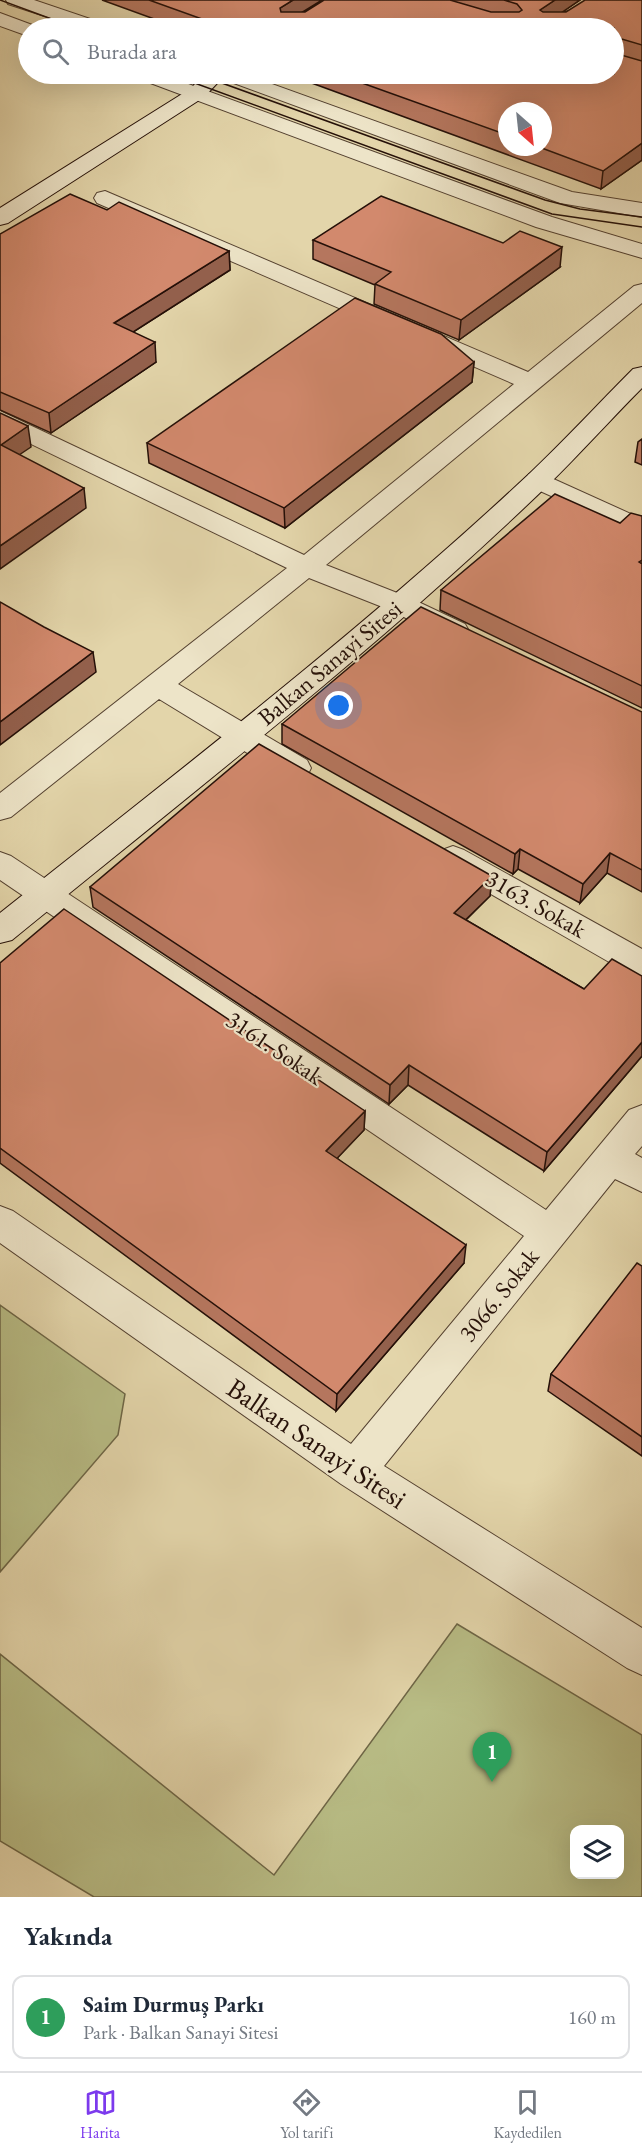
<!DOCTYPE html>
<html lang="tr">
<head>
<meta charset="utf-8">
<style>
	body { margin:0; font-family:"EB Garamond",serif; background:#f6f6f7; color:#1f2937 }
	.controls { position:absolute; right:18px; bottom:18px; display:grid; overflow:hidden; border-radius:12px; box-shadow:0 6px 24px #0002 }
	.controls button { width:54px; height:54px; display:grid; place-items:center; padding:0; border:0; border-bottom:2px solid #e0e1e3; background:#fff; color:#1f2937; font:30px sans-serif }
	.compass { position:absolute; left:498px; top:102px; width:54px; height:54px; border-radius:50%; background:#fff; box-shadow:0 6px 24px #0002; rotate:153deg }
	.you { position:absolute; left:339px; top:706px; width:21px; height:21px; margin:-15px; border:4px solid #fff; border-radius:50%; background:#1a73e8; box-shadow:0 0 0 9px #1a73e833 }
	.badge { display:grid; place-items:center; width:39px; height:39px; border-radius:50%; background:#7c3aed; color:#fff; font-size:20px; font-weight:700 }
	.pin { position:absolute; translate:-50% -50px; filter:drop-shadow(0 2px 3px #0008) }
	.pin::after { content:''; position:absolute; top:32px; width:21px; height:18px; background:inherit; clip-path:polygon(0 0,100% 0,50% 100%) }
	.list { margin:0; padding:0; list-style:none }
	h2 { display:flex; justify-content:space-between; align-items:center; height:78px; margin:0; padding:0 24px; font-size:26px }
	h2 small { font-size:20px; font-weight:400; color:#747a83 }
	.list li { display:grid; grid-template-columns:39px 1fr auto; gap:18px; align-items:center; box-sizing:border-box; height:84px; margin:0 12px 12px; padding:0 12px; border:2px solid #e0e1e3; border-radius:12px }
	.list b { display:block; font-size:22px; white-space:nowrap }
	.list p { margin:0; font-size:20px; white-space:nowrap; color:#747a83 }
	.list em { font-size:20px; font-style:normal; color:#747a83 }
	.icon { flex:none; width:33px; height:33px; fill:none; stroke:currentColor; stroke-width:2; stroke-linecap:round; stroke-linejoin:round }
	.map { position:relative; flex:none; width:642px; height:1897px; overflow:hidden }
	.search { position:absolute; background:#fff; box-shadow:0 6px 24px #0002; left:18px; right:18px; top:18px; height:66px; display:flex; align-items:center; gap:15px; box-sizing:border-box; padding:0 21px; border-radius:33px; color:#747a83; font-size:22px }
	.sheet { height:174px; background:#fff }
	nav { display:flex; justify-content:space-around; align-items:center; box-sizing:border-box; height:84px; border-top:2px solid #e0e1e3; background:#fff; font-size:16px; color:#747a83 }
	nav a { display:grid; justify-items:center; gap:3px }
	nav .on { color:#7c3aed }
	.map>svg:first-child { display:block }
	.green { fill:#b8bc85; stroke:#6e6646; stroke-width:1.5; fill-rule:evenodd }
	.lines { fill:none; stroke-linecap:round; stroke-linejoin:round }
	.street-casing { stroke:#544130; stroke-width:2 }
	.secondary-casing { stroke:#251008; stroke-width:2 }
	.street { fill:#ede4c8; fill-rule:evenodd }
	.secondary { fill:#ede4c8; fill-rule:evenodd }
	.tram { stroke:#251008; stroke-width:1.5 }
	.wall { fill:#b5765e; stroke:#251008; stroke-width:1.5; fill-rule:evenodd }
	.shaded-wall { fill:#93604c; stroke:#251008; stroke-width:1.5 }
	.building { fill:#d2896d; stroke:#251008; stroke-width:1.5 }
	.labels { text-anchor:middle; stroke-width:4.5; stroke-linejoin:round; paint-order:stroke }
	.street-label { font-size:24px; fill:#251008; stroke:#ede4c8 }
	.near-street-label { font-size:28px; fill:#251008; stroke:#ede4c8 }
</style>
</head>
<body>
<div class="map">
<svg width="642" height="1897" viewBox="0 0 642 1897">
	<rect width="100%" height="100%" fill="#e3d5aa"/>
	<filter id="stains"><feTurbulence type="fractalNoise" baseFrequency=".00333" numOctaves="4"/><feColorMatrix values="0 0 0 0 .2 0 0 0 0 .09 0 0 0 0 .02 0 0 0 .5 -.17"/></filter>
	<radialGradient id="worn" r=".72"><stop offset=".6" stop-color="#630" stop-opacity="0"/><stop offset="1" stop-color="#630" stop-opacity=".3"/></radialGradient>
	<path class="green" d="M0,1305L125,1394L118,1435L0,1572Z
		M457,1624L642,1735V1897H94L0,1841V1654L274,1875ZM574,1830H620V1874H574Z"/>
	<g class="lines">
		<g class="street-casing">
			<path id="street" d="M6,0H34L105,24L108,28H81L8,4Z
				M0,13L35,26L37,28H28V36L0,26Z
				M134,74H161L552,217L642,244V258L536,227L137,78Z
				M217,74H244L572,192L642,203V217L560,203L220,78Z
				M105,191L528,372L634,286L642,284V303L326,565L410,598L465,624L469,631L465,638L455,640L445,638L390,610L309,578L178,684L307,760L311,768L307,776L296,779L285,776L159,699L11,817L0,820V793L287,568L0,429V411L304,555L514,384L97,203L94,198L97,193Z
				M538,472L642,519V537L529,486L525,480L529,474Z
				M453,846L464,850L642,949V978L630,974L442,866L437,858L442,850Z
				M0,852L11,856L546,1210L629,1110L642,1105V1146L635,1154L642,1158V1192L615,1179L384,1466L642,1628V1675L627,1668L341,1484L0,1243V1206L13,1211L351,1444L524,1236L0,880Z"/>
		</g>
		<g class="secondary-casing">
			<path id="secondary" d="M205,74H226L204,97L8,223L0,225V208L190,89Z
				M642,367V388C610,420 580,454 547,486C379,648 193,792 12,940L0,943V913C179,771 361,631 528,475C564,441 598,404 633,369Z"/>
		</g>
		<use href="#street" class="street"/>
		<use href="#secondary" class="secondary"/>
		<path class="tram" d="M0,0L76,28
			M170,74L552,214L642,227
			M197,74L545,200L580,209L642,217"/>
	</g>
	<path class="wall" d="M102,0H322L303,12H305L324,0H580L562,12L642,0V160L601,189L287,74H614V28H179ZM507,111L543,147H507Z
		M107,210L229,251L230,270L133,332L156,362L51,433L0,410V234Z
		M313,240L560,267L459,340L374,304L375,285L313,259Z
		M474,362L472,382L285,528L149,463L147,443Z
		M642,439V465L635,462L638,442Z
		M642,516V708L440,610L441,590L620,523Z
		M642,712V892L607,873L580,903L518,869L513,874L282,744V724Z
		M492,876L490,896L466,920L584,989L642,976V1056L544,1171L408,1085L389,1104L93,907L90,887Z
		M0,963L365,1111L364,1130L337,1158L464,1263L336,1411L0,1163Z
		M642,1266V1456L548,1391L551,1374Z"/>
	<path class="shaded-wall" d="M293,0H322L280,26V8Z
		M555,0H580L539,28L540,10Z
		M642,143V160L601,189L603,171Z
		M562,247L560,267L459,340L461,320Z
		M229,251L230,270L116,343L114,323Z
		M155,342L156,362L51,433L49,413Z
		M474,362L472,382L285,528L284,508Z
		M28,426L31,447L4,465L1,445Z
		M84,488L86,508L0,569V546Z
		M93,652L96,672L0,745V722Z
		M520,849L518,869L513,874L515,854Z
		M610,853L607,873L580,903L583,884Z
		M492,876L490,896L452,933L454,913Z
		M642,1042V1056L544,1171L547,1152Z
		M409,1065L408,1085L389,1104L390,1085Z
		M365,1111L364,1130L326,1170V1151Z
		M466,1245L464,1263L336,1411L337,1394Z"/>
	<path class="building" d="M149,0H293L280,8L281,12H305L324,0H450L491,12H519L522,10L517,4L504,0H555L540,10L543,12H566L585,0H642V45L615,37L614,53L642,61V143L603,171L539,147H543V111H507V135L337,74H614V28H227Z
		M70,194L107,210L119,202L229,251L114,323L155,342L49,413L0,392V234Z
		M381,196L503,243L520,231L562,247L461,320L375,284L391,272L313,240Z
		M355,298L441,334L474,362L284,508L147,443Z
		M0,413L28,426L1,445L84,488L0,546Z
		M555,494L620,523L631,513L642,516V560L639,562L642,564V686L441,590Z
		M0,602L44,627L93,652L0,722Z
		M421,607L642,712V870L610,853L583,884L520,849L515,854L282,724Z
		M259,744L492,876L454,913L584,989L612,959L642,976V1042L547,1152L409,1065L390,1085L90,887Z
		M64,909L365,1111L326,1151L466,1245L337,1394L0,1148V963Z
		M637,1263L642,1266V1437L551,1374Z"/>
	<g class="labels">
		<g class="street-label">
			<text transform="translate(330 663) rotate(-40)" y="8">Balkan Sanayi Sitesi</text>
			<text transform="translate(536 904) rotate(30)" y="8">3163. Sokak</text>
			<text transform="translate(275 1048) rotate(34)" y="8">3161. Sokak</text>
			<text transform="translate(499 1295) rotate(-51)" y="8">3066. Sokak</text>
		</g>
		<g class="near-street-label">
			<text transform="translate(317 1443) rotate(34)" y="10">Balkan Sanayi Sitesi</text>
		</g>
	</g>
	<rect width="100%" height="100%" filter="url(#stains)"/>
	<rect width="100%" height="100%" fill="url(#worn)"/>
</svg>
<div class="controls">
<button><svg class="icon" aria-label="layers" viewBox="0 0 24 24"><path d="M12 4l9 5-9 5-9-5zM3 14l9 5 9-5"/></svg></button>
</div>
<svg class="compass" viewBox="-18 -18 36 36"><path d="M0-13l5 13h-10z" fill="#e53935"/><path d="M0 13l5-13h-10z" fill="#747a83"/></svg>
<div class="you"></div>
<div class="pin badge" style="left:492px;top:1782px;background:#2e9e5b">1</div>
<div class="search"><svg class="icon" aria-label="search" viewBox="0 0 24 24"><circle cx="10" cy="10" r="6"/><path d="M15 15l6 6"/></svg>Burada ara</div>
</div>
<section class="sheet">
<h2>Yakında<small></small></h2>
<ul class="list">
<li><span class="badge" style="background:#2e9e5b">1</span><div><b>Saim Durmuş Parkı</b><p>Park · Balkan Sanayi Sitesi</p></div><em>160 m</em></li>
</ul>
</section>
<nav>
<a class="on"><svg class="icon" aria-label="map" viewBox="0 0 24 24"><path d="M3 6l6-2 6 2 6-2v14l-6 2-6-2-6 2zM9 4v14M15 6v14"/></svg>Harita</a>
<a><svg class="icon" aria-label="directions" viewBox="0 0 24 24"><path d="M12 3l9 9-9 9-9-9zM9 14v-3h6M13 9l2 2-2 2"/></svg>Yol tarifi</a>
<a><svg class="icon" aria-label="saved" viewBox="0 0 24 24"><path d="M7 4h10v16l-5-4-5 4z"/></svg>Kaydedilen</a>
</nav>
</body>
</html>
